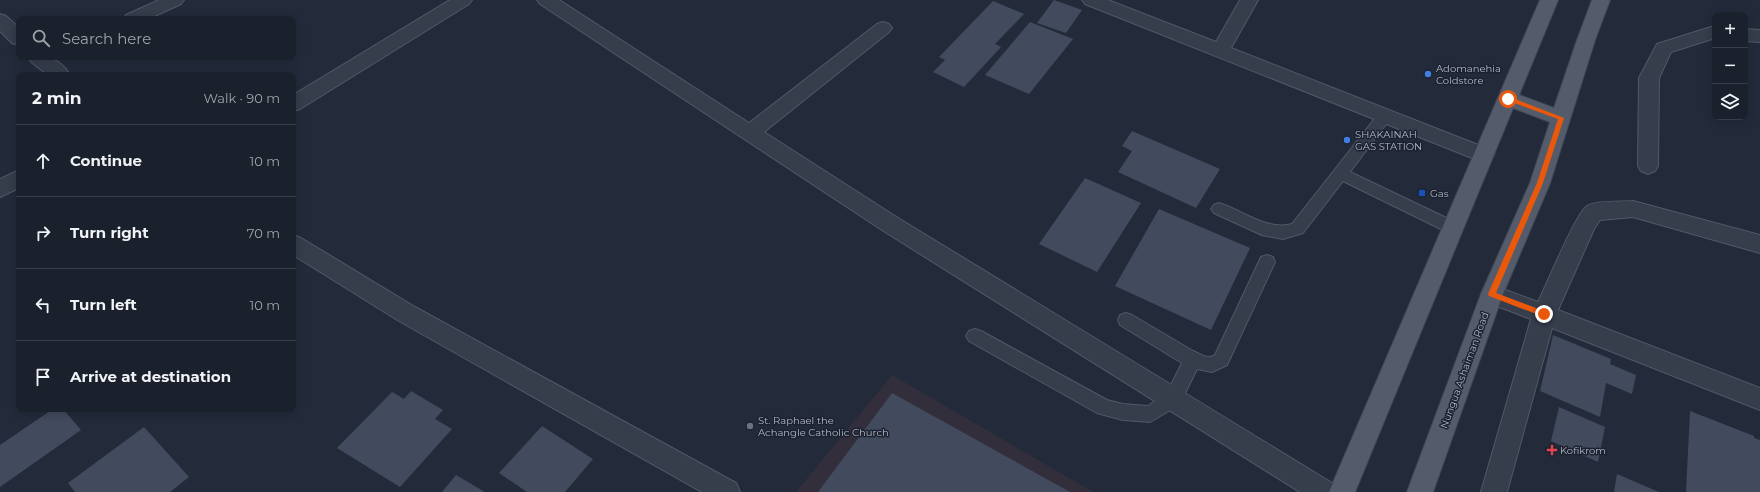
<!DOCTYPE html>
<html lang="en">
<head>
<meta charset="utf-8">
<style>
	body { margin:0; font-family:Montserrat,sans-serif; background:#232834; color:#f1f3f6 }
	.controls { position:absolute; right:12px; top:12px; display:grid; overflow:hidden; border-radius:8px; box-shadow:0 2px 10px #0003 }
	.controls button { width:36px; height:36px; display:grid; place-items:center; padding:0; border:0; border-bottom:1px solid #383e48; background:#1a202c; color:#f1f3f6; font:20px sans-serif }
	.stop { position:absolute; width:12px; height:12px; margin:-9px; border:3px solid #ea580c; border-radius:50%; background:#fff }
	.stop.end { background:#ea580c; border-color:#fff; box-shadow:0 1px 4px #0008 }
	.list { margin:0; padding:0; list-style:none }
	h2 { display:flex; justify-content:space-between; align-items:center; height:52px; margin:0; padding:0 16px; font-size:17px }
	h2 small { font-size:13px; font-weight:400; color:#9fa3a9 }
	.list li { display:grid; grid-template-columns:26px 1fr auto; gap:12px; align-items:center; box-sizing:border-box; height:72px; padding:0 16px; border-top:1px solid #383e48 }
	.list b { display:block; font-size:15px; white-space:nowrap }
	.list em { font-size:13px; font-style:normal; color:#9fa3a9 }
	.icon { flex:none; width:22px; height:22px; fill:none; stroke:currentColor; stroke-width:2; stroke-linecap:round; stroke-linejoin:round }
	.map { position:relative; flex:none; width:1760px; height:492px; overflow:hidden }
	.search { position:absolute; background:#1a202c; box-shadow:0 2px 10px #0003; left:16px; top:16px; width:280px; height:44px; display:flex; align-items:center; gap:10px; box-sizing:border-box; padding:0 14px; border-radius:8px; color:#9fa3a9; font-size:15px }
	.panel { position:absolute; background:#1a202c; box-shadow:0 2px 10px #0003; left:16px; top:72px; width:280px; height:340px; border-radius:8px }
	.map>svg:first-child { display:block }
	.medical { fill:#322e3c }
	.building { fill:#424a5d }
	.lines { fill:none; stroke-linecap:round; stroke-linejoin:round }
	.service-casing { stroke:#525866; stroke-width:2 }
	.minor-casing { stroke:#525866; stroke-width:2 }
	.primary-casing { stroke:#404654; stroke-width:2 }
	.service { fill:#363d4b; fill-rule:evenodd }
	.minor { fill:#363d4b; fill-rule:evenodd }
	.primary { fill:#545c6b; fill-rule:evenodd }
	.route { fill:#ea580c }
	.shop-dot { fill:#3f7fe0; stroke:#1c2230; stroke-width:1.5 }
	.transit-dot { fill:#1a4fb4; stroke:#1c2230; stroke-width:1.5 }
	.worship-dot { fill:#6b7280; stroke:#1c2230; stroke-width:1.5 }
	.health-dot { fill:#e0444e; stroke:#1c2230; stroke-width:1.5 }
	.labels { text-anchor:middle; stroke-width:3; stroke-linejoin:round; paint-order:stroke }
	.poi-label { font-size:10px; fill:#b2b8c7; stroke:#1c2230; text-anchor:start }
	.street-label { font-size:10px; fill:#b2b8c7; stroke:#1c2230 }
</style>
</head>
<body>
<div class="map">
<svg width="1760" height="492" viewBox="0 0 1760 492">
	<rect width="100%" height="100%" fill="#232b3b"/>
	<path class="medical" d="M892,375L1093,492H796Z"/>
	<path class="building" d="M1054,0L1082,10L1066,33L1037,23Z
		M993,1L1024,14L995,44L1001,47L964,87L933,72L945,60L939,57Z
		M1030,22L1073,39L1029,94L985,75Z
		M1132,131L1220,169L1196,208L1118,172L1132,151L1122,146Z
		M1085,178L1141,203L1097,272L1039,244Z
		M1159,209L1250,248L1211,330L1115,286Z
		M1553,335L1611,359L1610,364L1636,375L1632,394L1606,383L1600,417L1540,391Z
		M411,391L443,410L435,419L452,429L400,487L337,448L392,392L404,399Z
		M892,393L1070,492H818Z
		M1559,407L1605,427L1598,462L1551,441Z
		M53,409H63L81,430L0,487V445Z
		M1690,411L1754,436V438L1760,440V492H1686Z
		M542,426L593,459L565,492H527L499,473Z
		M144,427L189,477L170,492H75L68,483Z
		M1617,474L1659,492H1614Z
		M456,475L485,492H442Z"/>
	<g class="lines">
		<g class="service-casing">
			<path id="service" d="M1385,111L1390,112L1392,116L1350,172L1459,224L1461,228L1459,232L1453,234L1447,232L1343,181L1303,233L1283,239L1262,235L1214,213L1211,209L1214,205L1219,203C1242,210 1267,231 1292,224L1380,112Z
				M1267,255L1273,257L1275,262L1227,365L1212,372L1197,369L1179,405L1150,422L1123,420L1097,413L969,341L966,336L969,331L975,329L981,331L1107,400L1123,404L1148,406L1167,393L1182,363L1120,325L1118,320L1120,315L1126,313L1132,315L1193,351C1201,354 1207,360 1215,355L1261,257Z"/>
		</g>
		<g class="minor-casing">
			<path id="minor" d="M159,0H184L181,4L148,19H123L126,15Z
				M450,0H472L469,4L300,109L293,111V95Z
				M537,0H559L749,123L877,24L883,22L889,24L892,28L889,32L764,132L898,218L1332,483L1336,492H1300L882,230L540,4Z
				M1082,0H1108L1216,42L1240,0H1258L1231,48L1491,150L1494,155L1491,160L1484,163L1477,160L1085,4Z
				M0,14L6,16L19,28V45L12,43L0,31Z
				M1711,27L1715,28V40L1712,39L1671,52L1659,78L1658,166L1655,171L1648,174L1641,171L1638,166L1639,78L1657,44Z
				M1745,29L1760,30V42L1745,41Z
				M29,57C47,57 59,57 70,75H48L31,62Z
				M19,170V188L0,197V179Z
				M1633,201L1760,235V253L1633,217L1600,220L1594,229L1558,310L1760,388V410L1552,328L1507,492H1481L1531,319L1484,301L1481,294L1484,287L1492,285L1538,302C1546,286 1576,213 1587,206C1596,200 1622,202 1633,201Z
				M293,235L301,238L415,307L736,483L740,492H702L399,321L293,255Z"/>
		</g>
		<g class="primary-casing">
			<path id="primary" d="M1540,0H1558L1519,95L1554,108L1577,40L1592,0H1610L1595,40L1550,183L1503,294L1433,492H1407L1481,294L1530,183L1550,122L1513,108L1355,492H1329Z"/>
		</g>
		<use href="#service" class="service"/>
		<use href="#minor" class="minor"/>
		<use href="#primary" class="primary"/>
	</g>
	<path class="route" d="M1506,97H1510L1564,118L1543,183L1496,293L1547,312V316L1544,317L1489,296L1488,294L1537,183L1558,119L1506,100Z"/>
	<g class="shop-dot">
		<circle cx="1428" cy="74" r="4"/>
		<circle cx="1347" cy="140" r="4"/>
	</g>
	<rect class="transit-dot" x="1418" y="189" width="8" height="8" rx="2"/>
	<circle class="worship-dot" cx="750" cy="426" r="4"/>
	<path class="health-dot" d="M1550 444h4v4h4v4h-4v4h-4v-4h-4v-4h4z"/>
	<g class="labels">
		<g class="poi-label">
			<text x="1436" y="72">Adomanehia<tspan x="1436" dy="12">Coldstore</tspan></text>
			<text x="1355" y="138">SHAKAINAH<tspan x="1355" dy="12">GAS STATION</tspan></text>
			<text x="1430" y="197">Gas</text>
			<text x="758" y="424">St. Raphael the<tspan x="758" dy="12">Achangle Catholic Church</tspan></text>
			<text x="1560" y="454">Kofikrom</text>
		</g>
		<g class="street-label">
			<text transform="translate(1464 370) rotate(-70)" y="4">Nungua Ashaiman Road</text>
		</g>
	</g>
</svg>
<div class="controls">
<button>+</button>
<button>−</button>
<button><svg class="icon" aria-label="layers" viewBox="0 0 24 24"><path d="M12 4l9 5-9 5-9-5zM3 14l9 5 9-5"/></svg></button>
</div>
<div class="stop" style="left:1508px;top:99px"></div>
<div class="stop end" style="left:1544px;top:314px"></div>
<div class="search"><svg class="icon" aria-label="search" viewBox="0 0 24 24"><circle cx="10" cy="10" r="6"/><path d="M15 15l6 6"/></svg>Search here</div>
<section class="panel">
<h2>2 min<small>Walk · 90 m</small></h2>
<ul class="list">
<li><svg class="icon" aria-label="ahead" viewBox="0 0 24 24"><path d="M12 20V5M6 11l6-6 6 6"/></svg><div><b>Continue</b></div><em>10 m</em></li>
<li><svg class="icon" aria-label="right" viewBox="0 0 24 24"><path d="M7 20v-9h11M14 6l5 5-5 5"/></svg><div><b>Turn right</b></div><em>70 m</em></li>
<li><svg class="icon" aria-label="left" viewBox="0 0 24 24"><path d="M17 20v-9H6M10 6l-5 5 5 5"/></svg><div><b>Turn left</b></div><em>10 m</em></li>
<li><svg class="icon" aria-label="arrive" viewBox="0 0 24 24"><path d="M6 21V4h12l-3 4 3 4H6"/></svg><div><b>Arrive at destination</b></div></li>
</ul>
</section>
</div>
</body>
</html>
